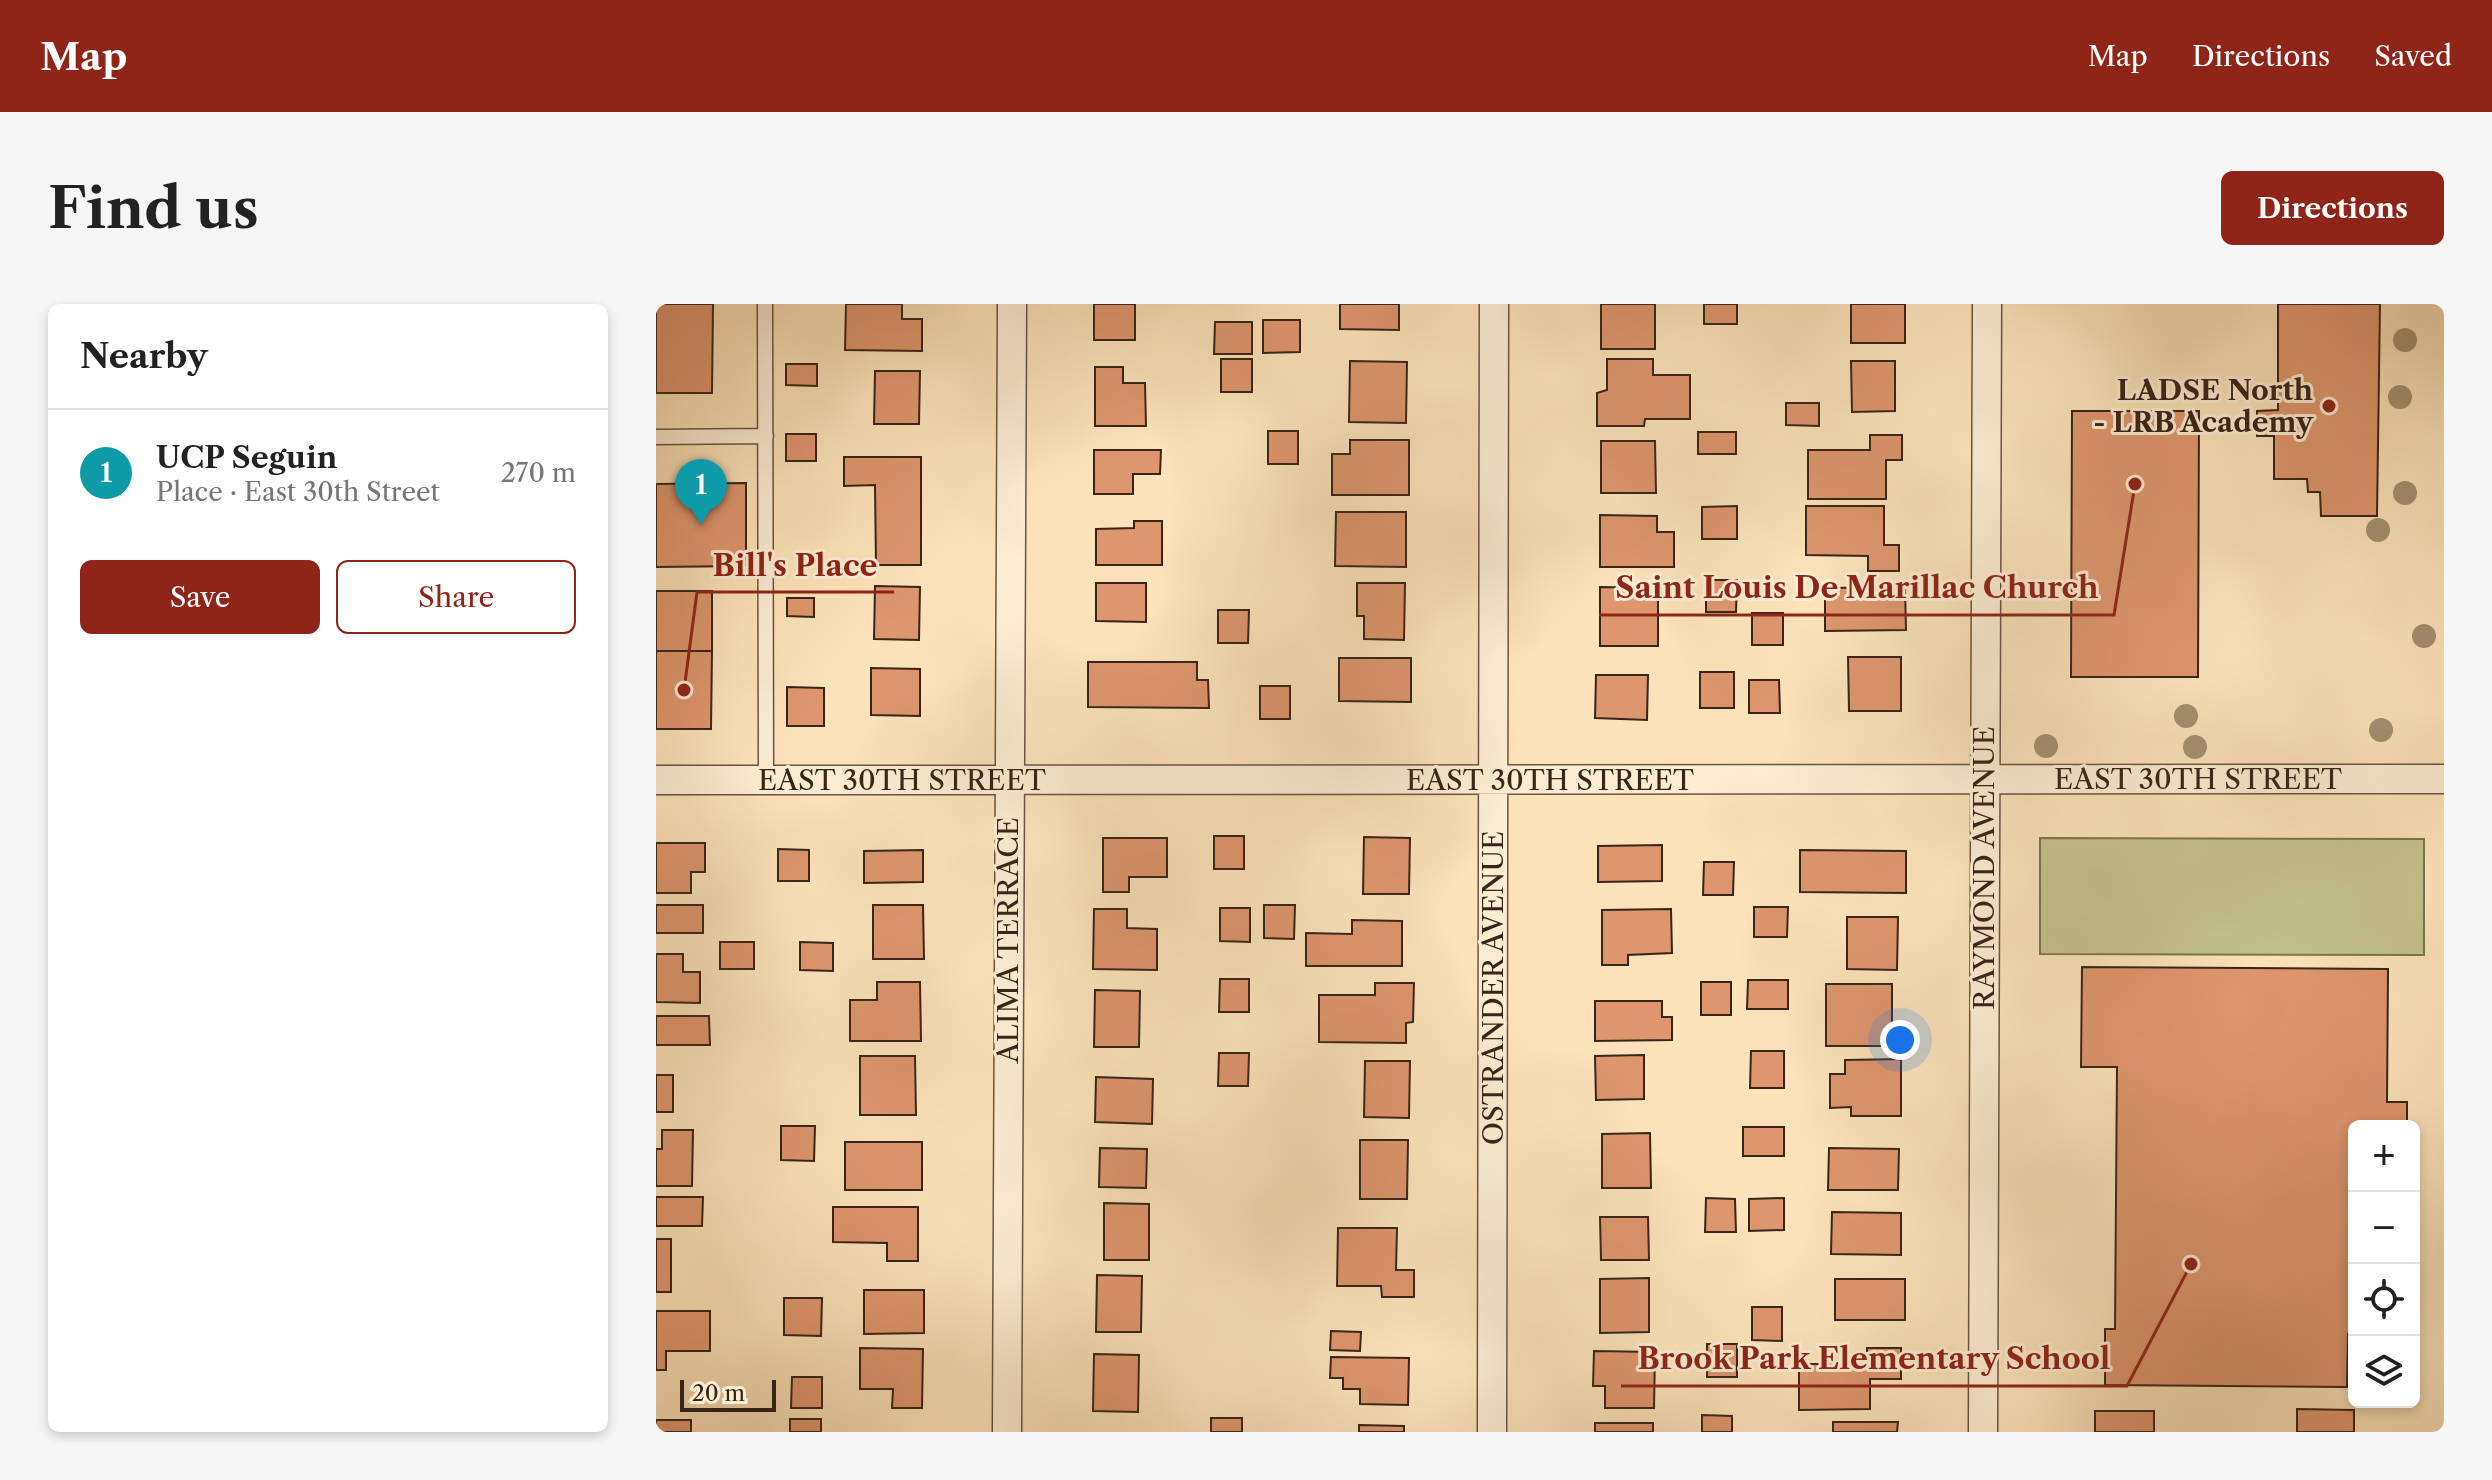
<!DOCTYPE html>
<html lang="en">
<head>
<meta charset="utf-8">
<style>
	body { margin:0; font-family:"Libre Caslon Text",serif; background:#f6f6f6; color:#222 }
	.controls { position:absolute; right:24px; bottom:24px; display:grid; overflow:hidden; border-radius:12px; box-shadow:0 4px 12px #0003 }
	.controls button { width:72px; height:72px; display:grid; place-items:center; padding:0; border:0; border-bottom:2px solid #e0e0e0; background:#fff; color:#222; font:40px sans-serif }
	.scale { position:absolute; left:24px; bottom:20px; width:96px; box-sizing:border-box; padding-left:8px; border:4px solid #392418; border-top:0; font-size:22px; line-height:28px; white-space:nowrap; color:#392418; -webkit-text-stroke:6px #fcecd2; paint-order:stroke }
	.you { position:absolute; left:1244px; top:736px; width:28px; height:28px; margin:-20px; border:6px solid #fff; border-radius:50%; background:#1a73e8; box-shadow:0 0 0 12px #1a73e833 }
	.badge { display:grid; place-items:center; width:52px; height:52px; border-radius:50%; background:#8f2418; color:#fff; font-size:26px; font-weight:700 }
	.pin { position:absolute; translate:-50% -66px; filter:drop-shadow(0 2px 4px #0008) }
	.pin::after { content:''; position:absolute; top:42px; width:28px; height:24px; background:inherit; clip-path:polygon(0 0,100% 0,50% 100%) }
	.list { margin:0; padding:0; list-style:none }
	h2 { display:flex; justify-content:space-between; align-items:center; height:104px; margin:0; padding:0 32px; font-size:34px }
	h2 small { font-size:26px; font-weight:400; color:#767676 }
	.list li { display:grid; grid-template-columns:52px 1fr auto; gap:24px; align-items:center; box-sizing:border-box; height:128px; padding:0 32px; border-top:2px solid #e0e0e0 }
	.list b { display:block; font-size:30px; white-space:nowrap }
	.list p { margin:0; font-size:26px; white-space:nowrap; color:#767676 }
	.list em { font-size:26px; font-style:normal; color:#767676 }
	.actions { display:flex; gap:16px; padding:24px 32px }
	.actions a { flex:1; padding:18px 0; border:2px solid #8f2418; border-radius:12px; text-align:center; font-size:28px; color:#8f2418 }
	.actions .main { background:#8f2418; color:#fff }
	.icon { flex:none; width:44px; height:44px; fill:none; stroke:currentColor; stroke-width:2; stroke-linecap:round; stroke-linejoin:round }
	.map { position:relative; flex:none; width:1788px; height:1128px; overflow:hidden; border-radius:12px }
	header { display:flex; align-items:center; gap:48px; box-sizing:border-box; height:112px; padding:0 40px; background:#8f2418; color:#fff }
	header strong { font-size:38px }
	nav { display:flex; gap:44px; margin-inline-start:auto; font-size:28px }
	.intro { display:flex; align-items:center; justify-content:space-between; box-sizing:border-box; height:192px; padding:0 48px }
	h1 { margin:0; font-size:56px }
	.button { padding:20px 36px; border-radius:12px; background:#8f2418; color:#fff; font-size:28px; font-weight:700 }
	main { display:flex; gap:48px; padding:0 48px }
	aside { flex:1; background:#fff; border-radius:12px; box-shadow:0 4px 12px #0003 }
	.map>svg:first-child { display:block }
	.green { fill:#c4c28c; stroke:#7e7352; stroke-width:2 }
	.building { fill:#dd966e; stroke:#392418; stroke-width:2 }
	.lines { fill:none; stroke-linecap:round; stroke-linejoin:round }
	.service-casing { stroke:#6a5440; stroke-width:17 }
	.minor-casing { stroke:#6a5440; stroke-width:31 }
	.service { stroke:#fcecd2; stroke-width:14 }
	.minor { stroke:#fcecd2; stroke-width:28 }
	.tree { fill:#a49071 }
	.poi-dot { fill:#8f2418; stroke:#fcecd2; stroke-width:3 }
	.labels { text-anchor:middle; stroke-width:6; stroke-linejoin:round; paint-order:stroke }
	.poi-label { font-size:28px; font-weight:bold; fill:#392418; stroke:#fcecd2; text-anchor:end }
	.street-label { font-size:28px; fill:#392418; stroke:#fcecd2 }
	.leader { fill:none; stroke:#8f2418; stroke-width:3 }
	.callout-dot { fill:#8f2418; stroke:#fcecd2; stroke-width:3 }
	.callout-label { font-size:30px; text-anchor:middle; font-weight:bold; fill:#8f2418; stroke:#fcecd2; stroke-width:6; stroke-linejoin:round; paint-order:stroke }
</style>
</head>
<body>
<header>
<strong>Map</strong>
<nav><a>Map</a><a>Directions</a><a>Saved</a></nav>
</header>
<div class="intro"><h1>Find us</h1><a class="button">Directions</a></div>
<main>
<aside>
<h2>Nearby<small></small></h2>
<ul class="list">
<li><span class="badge" style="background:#0f9aa8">1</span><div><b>UCP Seguin</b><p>Place · East 30th Street</p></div><em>270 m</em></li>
</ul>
<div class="actions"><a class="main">Save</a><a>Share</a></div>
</aside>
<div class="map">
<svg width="1788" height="1128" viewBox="0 0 1788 1128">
	<rect width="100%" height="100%" fill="#fbe2ba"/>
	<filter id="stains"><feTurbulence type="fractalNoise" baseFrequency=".0025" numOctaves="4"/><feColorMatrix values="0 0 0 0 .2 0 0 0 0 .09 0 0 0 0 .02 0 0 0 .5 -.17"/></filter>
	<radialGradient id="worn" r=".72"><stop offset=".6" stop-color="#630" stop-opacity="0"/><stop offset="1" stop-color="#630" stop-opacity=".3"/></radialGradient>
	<path class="green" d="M1384,534L1768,535V651L1384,650Z"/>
	<path class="building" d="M0,0H57L56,89H0Z
		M190,0H246V15H266V47L189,46Z
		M438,0H479V36H438Z
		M684,0H743V26L684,25Z
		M945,0H999V45H945Z
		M1048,0H1081V20H1048Z
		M1195,0H1249V39H1195Z
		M1622,0H1724L1721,212H1665L1664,188H1652L1651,175H1618V132H1601V107L1622,106Z
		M607,16H644V48L607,49Z
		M559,18H596V50H558Z
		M565,55H596V88H565Z
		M951,55H997V71H1034V115H989L988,122H941V89L951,86Z
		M694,57L751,58L750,119L693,118Z
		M1195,57H1239V107L1196,108Z
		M130,60H161V82L130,81Z
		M439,63H467V79H489L490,122H439Z
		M219,67H264L263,120H218Z
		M1130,99H1163V122L1130,121Z
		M1416,107H1543L1542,373H1415Z
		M612,127H642V160H612Z
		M1042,128H1080V150H1042Z
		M130,130H160V157H130Z
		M1214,131H1246V156H1230V195H1152V146H1214Z
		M694,136H753V191H676V150H694Z
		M945,137H999L1000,189H945Z
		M438,146H505L504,170H477V190H438Z
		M188,153H265V261H220L219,181L188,182Z
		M90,179V262L0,263V180Z
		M1081,202V235H1046V203Z
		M1150,202H1228V241H1243V267H1212V252L1150,251Z
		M680,208H750V263L679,262Z
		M944,211L1001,212V228H1018V263H944Z
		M478,217H506V261H440V225L478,224Z
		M1050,276H1081L1080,308H1050Z
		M440,279H490V318L440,317Z
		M701,279H749L748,336L708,335V312H701Z
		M219,282L264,283L263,336L218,335Z
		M944,283L1002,284V342H944Z
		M1249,283L1250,326L1169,327V284Z
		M0,287H56V347H0Z
		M131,294H158V313L131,312Z
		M562,306H593L592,339H562Z
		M1096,309H1127V341H1096Z
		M0,347H56L55,425H0Z
		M1192,353H1245V407H1193Z
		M683,354H755V398L683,397Z
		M432,358H541V376H552L553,404L432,403Z
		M215,364L264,365V412L215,411Z
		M1044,368H1078V404H1044Z
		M940,371H992L991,416L939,414Z
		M1093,376H1123L1124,409H1093Z
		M604,382H634V415H604Z
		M131,383L168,384V422H131Z
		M558,532H588V565H558Z
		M708,533L754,534L753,590H707Z
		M447,534H511V573H473V588H447Z
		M0,539H49V568H35V589H0Z
		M1006,541V577L942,578V542Z
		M122,545L153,546V577H122Z
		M267,546V578L208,579V547Z
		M1144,546L1250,547V589L1144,588Z
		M1048,558H1078L1077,591H1047Z
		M0,601H47V629H0Z
		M217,601H267L268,655H217Z
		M608,601H639L638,635L608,634Z
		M1098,603H1132L1131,633H1098Z
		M564,604H594V638L564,637Z
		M438,605H471V624L501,625V666L437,665Z
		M1015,605L1016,649L972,651V661H946V606Z
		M1191,613H1242L1241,666L1191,665Z
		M696,616L746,617V662H650V629L696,630Z
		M64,638H98V665H64Z
		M144,638L177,639V667L144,666Z
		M0,650H27V668H44V699L0,698Z
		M1426,663L1732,665L1731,798H1751V822H1698V1030H1692L1691,1083L1449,1081V1025H1459L1461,763H1425Z
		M564,675H593V708H563Z
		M1092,676H1132V705H1091Z
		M221,678H264L265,737H194V696H221Z
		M1045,678H1075V711H1045Z
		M719,679H758L757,718L750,719V739L663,738V691H719Z
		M1170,680H1236V742H1170Z
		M439,686L484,687L483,743H438Z
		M939,697H1006V713H1016V736L939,737Z
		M0,712H53L54,741H0Z
		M1095,747H1128V784H1094Z
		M563,749H593L592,782H562Z
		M988,751V795L940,796L939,752Z
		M204,752H259L260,811H204Z
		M1245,755V812H1195V803L1174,804V770H1189V756Z
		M709,757H754L753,814L708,813Z
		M0,771H17V808H0Z
		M440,773L497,775L496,820L439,818Z
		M125,822H159L158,857L125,856Z
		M1087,823H1128V852H1087Z
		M6,826H37L36,882H0V845H6Z
		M994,829L995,884H946V830Z
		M704,836H752L751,895H704Z
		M189,838H266V886H189Z
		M444,844L491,845L490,884L443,883Z
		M1173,844L1243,845L1242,886H1172Z
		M0,893H47L46,922H0Z
		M1050,894L1079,895L1080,928H1049Z
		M1128,894V926L1093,927V895Z
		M448,899L493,900V956H448Z
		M177,903H262V957H231V939L177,938Z
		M1176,908L1245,909V951L1175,950Z
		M944,913H992L993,956H945Z
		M682,924H741L740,966H758V993H726L725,982H681Z
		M0,935H15V988H0Z
		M441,971L486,972L485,1028H440Z
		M993,974V1028L944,1029V975Z
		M1179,975H1249V1016H1179Z
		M208,986H268V1029L208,1030Z
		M128,994H166L165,1032L128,1031Z
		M1096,1003H1126V1037L1096,1036Z
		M0,1007H54V1047H10V1066H0Z
		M675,1027L705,1028L704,1047L674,1046Z
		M1051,1040H1081V1073H1051Z
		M204,1044L267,1045L266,1104H236L237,1085H204Z
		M1211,1044H1245V1075H1214V1105L1143,1106V1060H1211Z
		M938,1047L999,1048L998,1104H949V1082H937Z
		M438,1050L483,1051L482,1108L437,1107Z
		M675,1053L753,1054L752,1101L704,1100V1085H687V1074H674Z
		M136,1073H166V1104H135Z
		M1641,1105L1698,1106V1128H1641Z
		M1439,1107H1498V1128H1439Z
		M1046,1111L1076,1112V1128H1046Z
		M555,1114H586V1128H555Z
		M134,1115H165V1128H134Z
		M0,1116H35V1128H0Z
		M1177,1118H1242L1241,1128H1177Z
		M939,1119H997V1128H939Z
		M703,1121L748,1122V1128H703Z"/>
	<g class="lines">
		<g class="service-casing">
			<path id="service" d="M109,0L110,476
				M0,133L110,132"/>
		</g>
		<g class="minor-casing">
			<path id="minor" d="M0,476L1788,475
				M351,1128L356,0
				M836,1128L838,0
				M1327,1128L1331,0"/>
		</g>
		<use href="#service" class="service"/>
		<use href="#minor" class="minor"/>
	</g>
	<g class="tree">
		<circle cx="1749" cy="36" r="12"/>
		<circle cx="1744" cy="93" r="12"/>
		<circle cx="1749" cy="189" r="12"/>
		<circle cx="1722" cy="226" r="12"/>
		<circle cx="1768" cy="332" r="12"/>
		<circle cx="1530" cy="412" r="12"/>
		<circle cx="1725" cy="426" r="12"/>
		<circle cx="1390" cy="442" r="12"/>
		<circle cx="1539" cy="443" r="12"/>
	</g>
	<circle class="poi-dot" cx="1673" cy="102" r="8"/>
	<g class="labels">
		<g class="poi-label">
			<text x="1657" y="96">LADSE North<tspan x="1657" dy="32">- LRB Academy</tspan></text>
		</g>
		<g class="street-label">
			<text x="1542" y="485">EAST 30TH STREET</text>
			<text x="246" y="486">EAST 30TH STREET</text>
			<text x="894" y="486">EAST 30TH STREET</text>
			<text transform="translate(1328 564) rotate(-90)" y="10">RAYMOND AVENUE</text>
			<text transform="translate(352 636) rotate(-90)" y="10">ALIMA TERRACE</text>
			<text transform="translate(837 684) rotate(-90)" y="10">OSTRANDER AVENUE</text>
		</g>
	</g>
	<path class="leader" d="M28 386L41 288H238M1479 180L1458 311H943M1535 960L1471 1082H965"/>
	<g class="callout-dot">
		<circle cx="28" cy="386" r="8"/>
		<circle cx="1479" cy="180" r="8"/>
		<circle cx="1535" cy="960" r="8"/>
	</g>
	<g class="callout-label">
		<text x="139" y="272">Bill's Place</text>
		<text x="1201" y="294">Saint Louis De Marillac Church</text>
		<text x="1218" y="1065">Brook Park Elementary School</text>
	</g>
	<rect width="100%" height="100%" filter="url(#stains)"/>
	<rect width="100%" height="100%" fill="url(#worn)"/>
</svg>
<div class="controls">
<button>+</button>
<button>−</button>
<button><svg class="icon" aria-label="locate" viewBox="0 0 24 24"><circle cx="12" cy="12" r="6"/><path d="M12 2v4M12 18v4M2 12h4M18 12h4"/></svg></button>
<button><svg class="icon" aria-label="layers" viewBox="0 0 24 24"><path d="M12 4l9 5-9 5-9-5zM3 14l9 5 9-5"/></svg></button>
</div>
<div class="scale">20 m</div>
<div class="you"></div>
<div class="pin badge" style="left:45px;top:221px;background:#0f9aa8">1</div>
</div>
</main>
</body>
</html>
